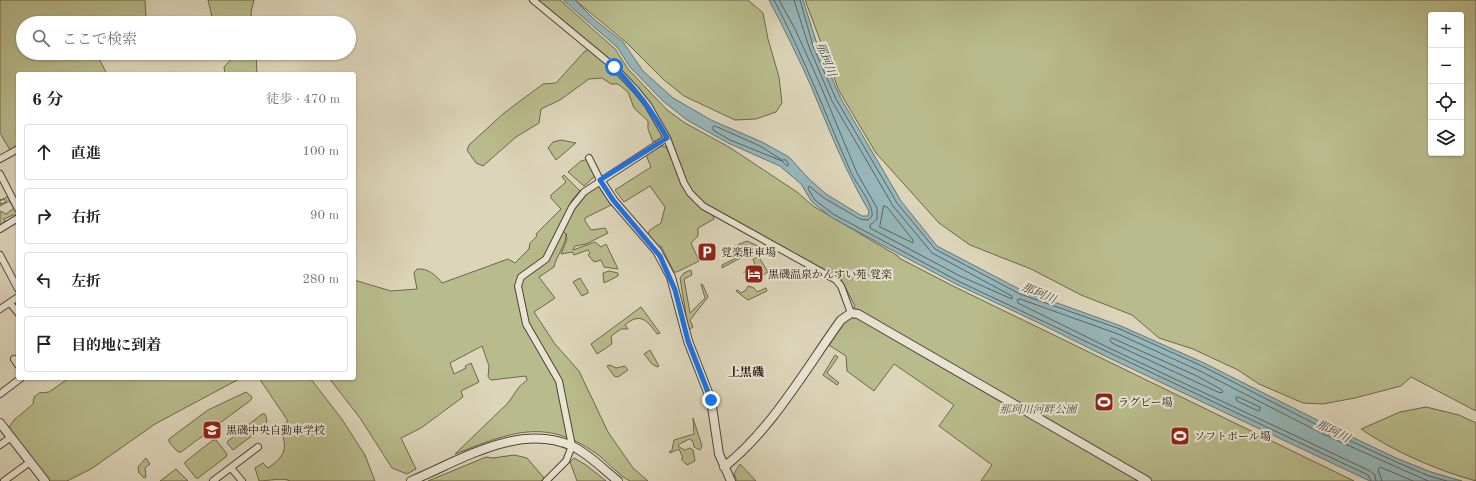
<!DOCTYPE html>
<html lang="ja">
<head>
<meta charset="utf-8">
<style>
	body { margin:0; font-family:"Old Standard TT","Noto Serif JP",serif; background:#f2f2f2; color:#222 }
	.controls { position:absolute; right:12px; top:12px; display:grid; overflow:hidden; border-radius:4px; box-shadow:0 1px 3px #0004 }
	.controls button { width:36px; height:36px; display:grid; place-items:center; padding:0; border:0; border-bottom:1px solid #e0e0e0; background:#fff; color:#222; font:20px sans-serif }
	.stop { position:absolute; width:12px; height:12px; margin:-9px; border:3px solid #1a73e8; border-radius:50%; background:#fff }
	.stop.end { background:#1a73e8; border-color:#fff; box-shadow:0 1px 4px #0008 }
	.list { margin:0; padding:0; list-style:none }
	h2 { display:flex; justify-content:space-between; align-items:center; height:52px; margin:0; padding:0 16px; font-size:17px }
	h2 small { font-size:13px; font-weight:400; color:#767676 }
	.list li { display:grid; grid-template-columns:26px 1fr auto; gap:12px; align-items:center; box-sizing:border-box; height:56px; margin:0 8px 8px; padding:0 8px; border:1px solid #e0e0e0; border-radius:4px }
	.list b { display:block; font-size:15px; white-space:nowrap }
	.list em { font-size:13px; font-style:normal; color:#767676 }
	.icon { flex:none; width:22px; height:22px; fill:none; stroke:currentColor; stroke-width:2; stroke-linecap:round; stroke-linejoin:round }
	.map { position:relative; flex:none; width:1476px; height:481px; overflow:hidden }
	.search { position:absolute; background:#fff; box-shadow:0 1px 3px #0004; left:16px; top:16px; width:340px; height:44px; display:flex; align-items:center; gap:10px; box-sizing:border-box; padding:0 14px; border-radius:22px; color:#767676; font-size:15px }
	.panel { position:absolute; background:#fff; box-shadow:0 1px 3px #0004; left:16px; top:72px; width:340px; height:308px; border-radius:4px }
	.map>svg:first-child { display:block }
	.green { fill:#b8bb8b; stroke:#6c674c; fill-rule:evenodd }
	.water { fill:#96b6b9; stroke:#667575 }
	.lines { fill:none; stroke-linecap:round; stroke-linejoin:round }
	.shore { stroke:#5a6464; stroke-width:1 }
	.minor-casing { stroke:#4e4439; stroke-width:8 }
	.tertiary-casing { stroke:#4e4439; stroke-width:10 }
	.minor { stroke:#e9e4d2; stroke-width:6 }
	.tertiary { stroke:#e9e4d2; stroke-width:8 }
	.route { stroke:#1a73e8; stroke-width:5 }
	.labels { text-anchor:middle; stroke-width:4; stroke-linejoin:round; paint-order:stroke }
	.poi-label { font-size:11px; fill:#1f130e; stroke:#e9e4d2; text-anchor:start }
	.park-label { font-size:11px; font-style:italic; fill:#554e3a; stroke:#e9e4d2 }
	.water-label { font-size:12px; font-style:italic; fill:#494c4a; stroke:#e9e4d2 }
	.neighbourhood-label { font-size:12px; font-weight:bold; fill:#1f130e; stroke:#e9e4d2 }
</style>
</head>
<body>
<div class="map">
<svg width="1476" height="481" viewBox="0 0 1476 481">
	<rect width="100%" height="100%" fill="#ddd5ba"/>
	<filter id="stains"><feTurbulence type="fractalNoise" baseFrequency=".005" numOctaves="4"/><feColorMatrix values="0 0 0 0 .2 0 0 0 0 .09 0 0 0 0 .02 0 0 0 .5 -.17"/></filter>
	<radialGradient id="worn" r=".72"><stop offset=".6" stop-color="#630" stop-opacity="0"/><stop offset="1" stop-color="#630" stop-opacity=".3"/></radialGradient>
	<path class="green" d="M0,0H145L146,18L135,23H23V53H96L107,74H18V146L10,150L0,133Z
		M208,0H254L251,12L252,23H224L212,17Z
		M538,0H560L615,49L628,69L667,110L685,123L729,147L797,192L813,206L898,256L899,258L953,286L1354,481H981L992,465L939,426L954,405L894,364L874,391L847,371L846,356L829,345L855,306L841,279L707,205L693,193L686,181L670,136L638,88L616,64Z
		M575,0H748L763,13L768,39L779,77L782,103L776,112L756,119L735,120L684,96L663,79L628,44Z
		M805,0H1476V411L1411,377L1401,386L1355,398L1323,404L1303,403L1259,384L1238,370L1193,349L1159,338L1132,315L1081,295L1031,269L970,245L939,223L876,153L839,91ZM1431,15H1461V153H1431Z
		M589,49L613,69L636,92L662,136L661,138L653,142L648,129V121L634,108L628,92L618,84H611L602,78L589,79L560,100L541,109L539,123L516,137L483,166L476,163L467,150L469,145L504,113L543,84L556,83L584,52Z
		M237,53H256L257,74H225L224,67Z
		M561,140L576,143L556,160L548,148L553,142Z
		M662,146L666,147L690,198L713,215L714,219L698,228V236L691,243L699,261L677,272H674L661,246H658L648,234L650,230L661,223L665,207L650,186L624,202L615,190L651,167L646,155Z
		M588,159L596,175L584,186L568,172L581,161Z
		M564,175L580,191L572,200L559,228L565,233L563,231C573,211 579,197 597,184L611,205L585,218V221L591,230L605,228L608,233L586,244L575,246L573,250L595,242L601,247L606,244L618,269L604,267L601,260L594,262L588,255L590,253L588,250L574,255L572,252L561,254L567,239L566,233C567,244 556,256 554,267L539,277L555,298L534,312L555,344L579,371L608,432L633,468L648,481C643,481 634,481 630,481C622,478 608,463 601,457C547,416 512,432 455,454L508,403L519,387L527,380L526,376L491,380L488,377L489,366L482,346L450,363L454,374L466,368L465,366L471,363L479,382L461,391L463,397L421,428L401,438L416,469L407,474L392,468L360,418L329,378H354V280L391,291L417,289L414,273L417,269C428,268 436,275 442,283L508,259L515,263L529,249L530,243L537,236L536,234L561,209L551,198V195L566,182L562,177Z
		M9,196L18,215H13L4,219L5,223L0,227V211L6,214L14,208L9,201L0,206V202L1,204L6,202L4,199L0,201V199L1,200Z
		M747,241L760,247L722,268V265L738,257L733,247Z
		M760,255V259L768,272L763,275L757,266L744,273V272L755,265L753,259Z
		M691,270L692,275L684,279L690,313L705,298L701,284L703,285L708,297L690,320L693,327L690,329L688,327L680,278L684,273Z
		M609,271L618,273V276L604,283L603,273Z
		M580,278L588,291V293L582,296L573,282Z
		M748,286L754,288L757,292L766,288L767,291L748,300L736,291L738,290L741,293L746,290Z
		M641,307L660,333L657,334C647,320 640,312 625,325L628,329H621L611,336L612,344L597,354L591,344Z
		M650,350L659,366L657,367L652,364L644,354Z
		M835,355L838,357L827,373L839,383L837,385L823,375Z
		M610,365L616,368L625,366L628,370L618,377L614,376L607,366Z
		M69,378H241L155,424L91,469L67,481H50L8,429L14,420L33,404L34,397L39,393L49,392Z
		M259,378H310L341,418L365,455L375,481H290C283,477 268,481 259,481L255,468L263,463L268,468C286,455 288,449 280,428L288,421Z
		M246,392L252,397L251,400L181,452H178L169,442V439L208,410Z
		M1426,407L1459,415L1476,423V481C1436,470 1395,452 1361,429L1400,412Z
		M262,414H265L267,420L265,426L233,450L227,443L228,441Z
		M693,418L702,446L700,450L694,447L693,441L689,439L678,445L679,447L685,450L690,448L693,450L695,461L687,465L681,459L683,458L679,449L670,453L669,452L672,450L674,440L694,434Z
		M213,440H216L227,454L226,457L198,478H196L185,464V462Z
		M514,455L527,458L544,478L541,481H428L486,457L493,458Z
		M146,458L150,464L145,468L146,477L144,478L139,473L138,467Z
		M574,458L586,465L606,481H577L570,462Z
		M740,464L756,481H737L734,474Z
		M176,469L188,481H160Z"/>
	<path class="water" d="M563,0H575L595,20L623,42L643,71L673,98L711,120L762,142L789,157L808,178L826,194L862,216H868L869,211C845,171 829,129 811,86C798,57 784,28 769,0H803L817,44L840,97L901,201L937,246L1021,290L1121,326L1204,363L1329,426L1396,458L1431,472L1462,481H1370L1105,356L1039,323L956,284L901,255L831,217L812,202L801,184L780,166L728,143L687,120L663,101L630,67L617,47Z"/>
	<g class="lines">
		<path class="shore" d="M774,0C803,55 825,113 850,170C855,183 874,204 872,216L868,220L860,219L824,198L809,186L808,189L815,200L833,214L958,281L1368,475L1371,481
			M779,0L795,29L819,82L857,173L877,208V219L870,225V228L960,276L1012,299V296L932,253L893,206L832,101L809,47L794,0
			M800,0L813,46L836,99L897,203L935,249L1020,294L1120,329L1202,366L1327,430L1394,461L1429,476L1447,481
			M715,126L760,146L782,160H786L789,165L787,166L782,161L730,140L713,130V127Z
			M884,206L887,207L913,240V243L880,227Z
			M1112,338L1197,376L1222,390L1223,392L1220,393L1112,343L1110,340Z
			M1238,397L1260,407V410L1258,411L1237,401L1236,398Z
			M1376,481L1375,475L1370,471L1109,348L1018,303L1017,300L1020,299L1118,334L1200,371L1325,435L1428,481
			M1382,481L1378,469L1380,467L1413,481"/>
		<g class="minor-casing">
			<path id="minor" d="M533,0L614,67L636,90L648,105L667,138L684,183L690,193L703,206L836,280L841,286L851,313
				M589,158L600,180
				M0,159L18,149
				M0,174L18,209
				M0,229L18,218
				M0,255L18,289
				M10,303L18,313
				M0,309L18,297
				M14,359L18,365
				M0,394L21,378
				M0,445L10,438
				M231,468L242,481
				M4,481L30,462
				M213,481L258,447
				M546,481L566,461L572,446L559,381L526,324L518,286L521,277L546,259L572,207L584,192L667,138"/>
		</g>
		<g class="tertiary-casing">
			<path id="tertiary" d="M600,180L613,200L657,251L671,277L688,341L711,400L719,454L731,481
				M0,423L45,481
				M724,467C772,429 805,370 841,320L851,313L858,314L1147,481
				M411,481C459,461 519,422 572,446C589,454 603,469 618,481"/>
		</g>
		<use href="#minor" class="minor"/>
		<use href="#tertiary" class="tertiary"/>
	</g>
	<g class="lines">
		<path class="route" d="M614,67C637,91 651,109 667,138L600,180L613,200L660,256L675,290L688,341L711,400"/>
	</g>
	<defs>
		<g id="parking-square" transform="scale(1)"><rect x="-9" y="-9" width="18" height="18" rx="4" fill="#8f2418" stroke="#e9e4d2"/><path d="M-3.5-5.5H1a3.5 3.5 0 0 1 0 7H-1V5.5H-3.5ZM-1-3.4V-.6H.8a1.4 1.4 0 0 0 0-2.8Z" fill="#fff"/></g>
		<g id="hotel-square" transform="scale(1)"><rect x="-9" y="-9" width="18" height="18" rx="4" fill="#8f2418" stroke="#e9e4d2"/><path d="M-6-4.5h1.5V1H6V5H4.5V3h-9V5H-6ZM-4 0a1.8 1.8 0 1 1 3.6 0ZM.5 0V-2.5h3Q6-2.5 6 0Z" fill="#fff"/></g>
		<g id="stadium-square" transform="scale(1)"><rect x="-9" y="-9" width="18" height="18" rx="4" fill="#8f2418" stroke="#e9e4d2"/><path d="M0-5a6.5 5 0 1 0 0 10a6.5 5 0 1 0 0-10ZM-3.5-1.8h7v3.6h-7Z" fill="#fff"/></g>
		<g id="school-square" transform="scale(1)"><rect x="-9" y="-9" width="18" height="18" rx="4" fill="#8f2418" stroke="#e9e4d2"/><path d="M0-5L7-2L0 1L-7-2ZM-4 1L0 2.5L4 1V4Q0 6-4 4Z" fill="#fff"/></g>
	</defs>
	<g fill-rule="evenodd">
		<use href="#parking-square" x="707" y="252"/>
		<use href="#hotel-square" x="754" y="274"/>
		<use href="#stadium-square" x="1104" y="402"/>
		<use href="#school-square" x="212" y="430"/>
		<use href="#stadium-square" x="1180" y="436"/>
	</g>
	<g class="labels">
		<g class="poi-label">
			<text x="721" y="256">覚楽駐車場</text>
			<text x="768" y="278">黒磯温泉かんすい苑 覚楽</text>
			<text x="1118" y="406">ラグビー場</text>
			<text x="226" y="434">黒磯中央自動車学校</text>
			<text x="1194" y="440">ソフトボール場</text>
		</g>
		<g class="park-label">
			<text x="1038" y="413">那珂川河畔公園</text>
		</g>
		<g class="water-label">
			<text transform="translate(826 59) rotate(69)" y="4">那珂川</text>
			<text transform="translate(1039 293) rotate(23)" y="4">那珂川</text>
			<text transform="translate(1333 431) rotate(27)" y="4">那珂川</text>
		</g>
		<g class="neighbourhood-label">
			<text x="746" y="376">上黒磯</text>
		</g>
	</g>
	<rect width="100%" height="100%" filter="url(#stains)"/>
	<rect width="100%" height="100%" fill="url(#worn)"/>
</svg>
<div class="controls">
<button>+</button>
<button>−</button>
<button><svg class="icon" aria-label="locate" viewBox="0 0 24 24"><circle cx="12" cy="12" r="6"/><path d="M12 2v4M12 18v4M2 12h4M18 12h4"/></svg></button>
<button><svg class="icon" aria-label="layers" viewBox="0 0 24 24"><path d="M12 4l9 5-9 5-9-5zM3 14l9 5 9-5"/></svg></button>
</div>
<div class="stop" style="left:614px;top:67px"></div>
<div class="stop end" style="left:711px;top:400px"></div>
<div class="search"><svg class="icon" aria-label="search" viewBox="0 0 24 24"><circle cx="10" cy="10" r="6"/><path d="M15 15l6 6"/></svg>ここで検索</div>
<section class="panel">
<h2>6 分<small>徒歩 · 470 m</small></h2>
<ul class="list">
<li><svg class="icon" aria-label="ahead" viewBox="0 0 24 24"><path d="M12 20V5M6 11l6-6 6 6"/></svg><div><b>直進</b></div><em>100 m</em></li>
<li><svg class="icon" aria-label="right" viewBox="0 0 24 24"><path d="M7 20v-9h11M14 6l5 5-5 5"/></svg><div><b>右折</b></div><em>90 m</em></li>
<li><svg class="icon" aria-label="left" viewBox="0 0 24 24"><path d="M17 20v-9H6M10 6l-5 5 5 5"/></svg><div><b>左折</b></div><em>280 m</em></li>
<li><svg class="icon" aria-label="arrive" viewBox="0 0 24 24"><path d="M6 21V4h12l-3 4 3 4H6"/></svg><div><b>目的地に到着</b></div></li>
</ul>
</section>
</div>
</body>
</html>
